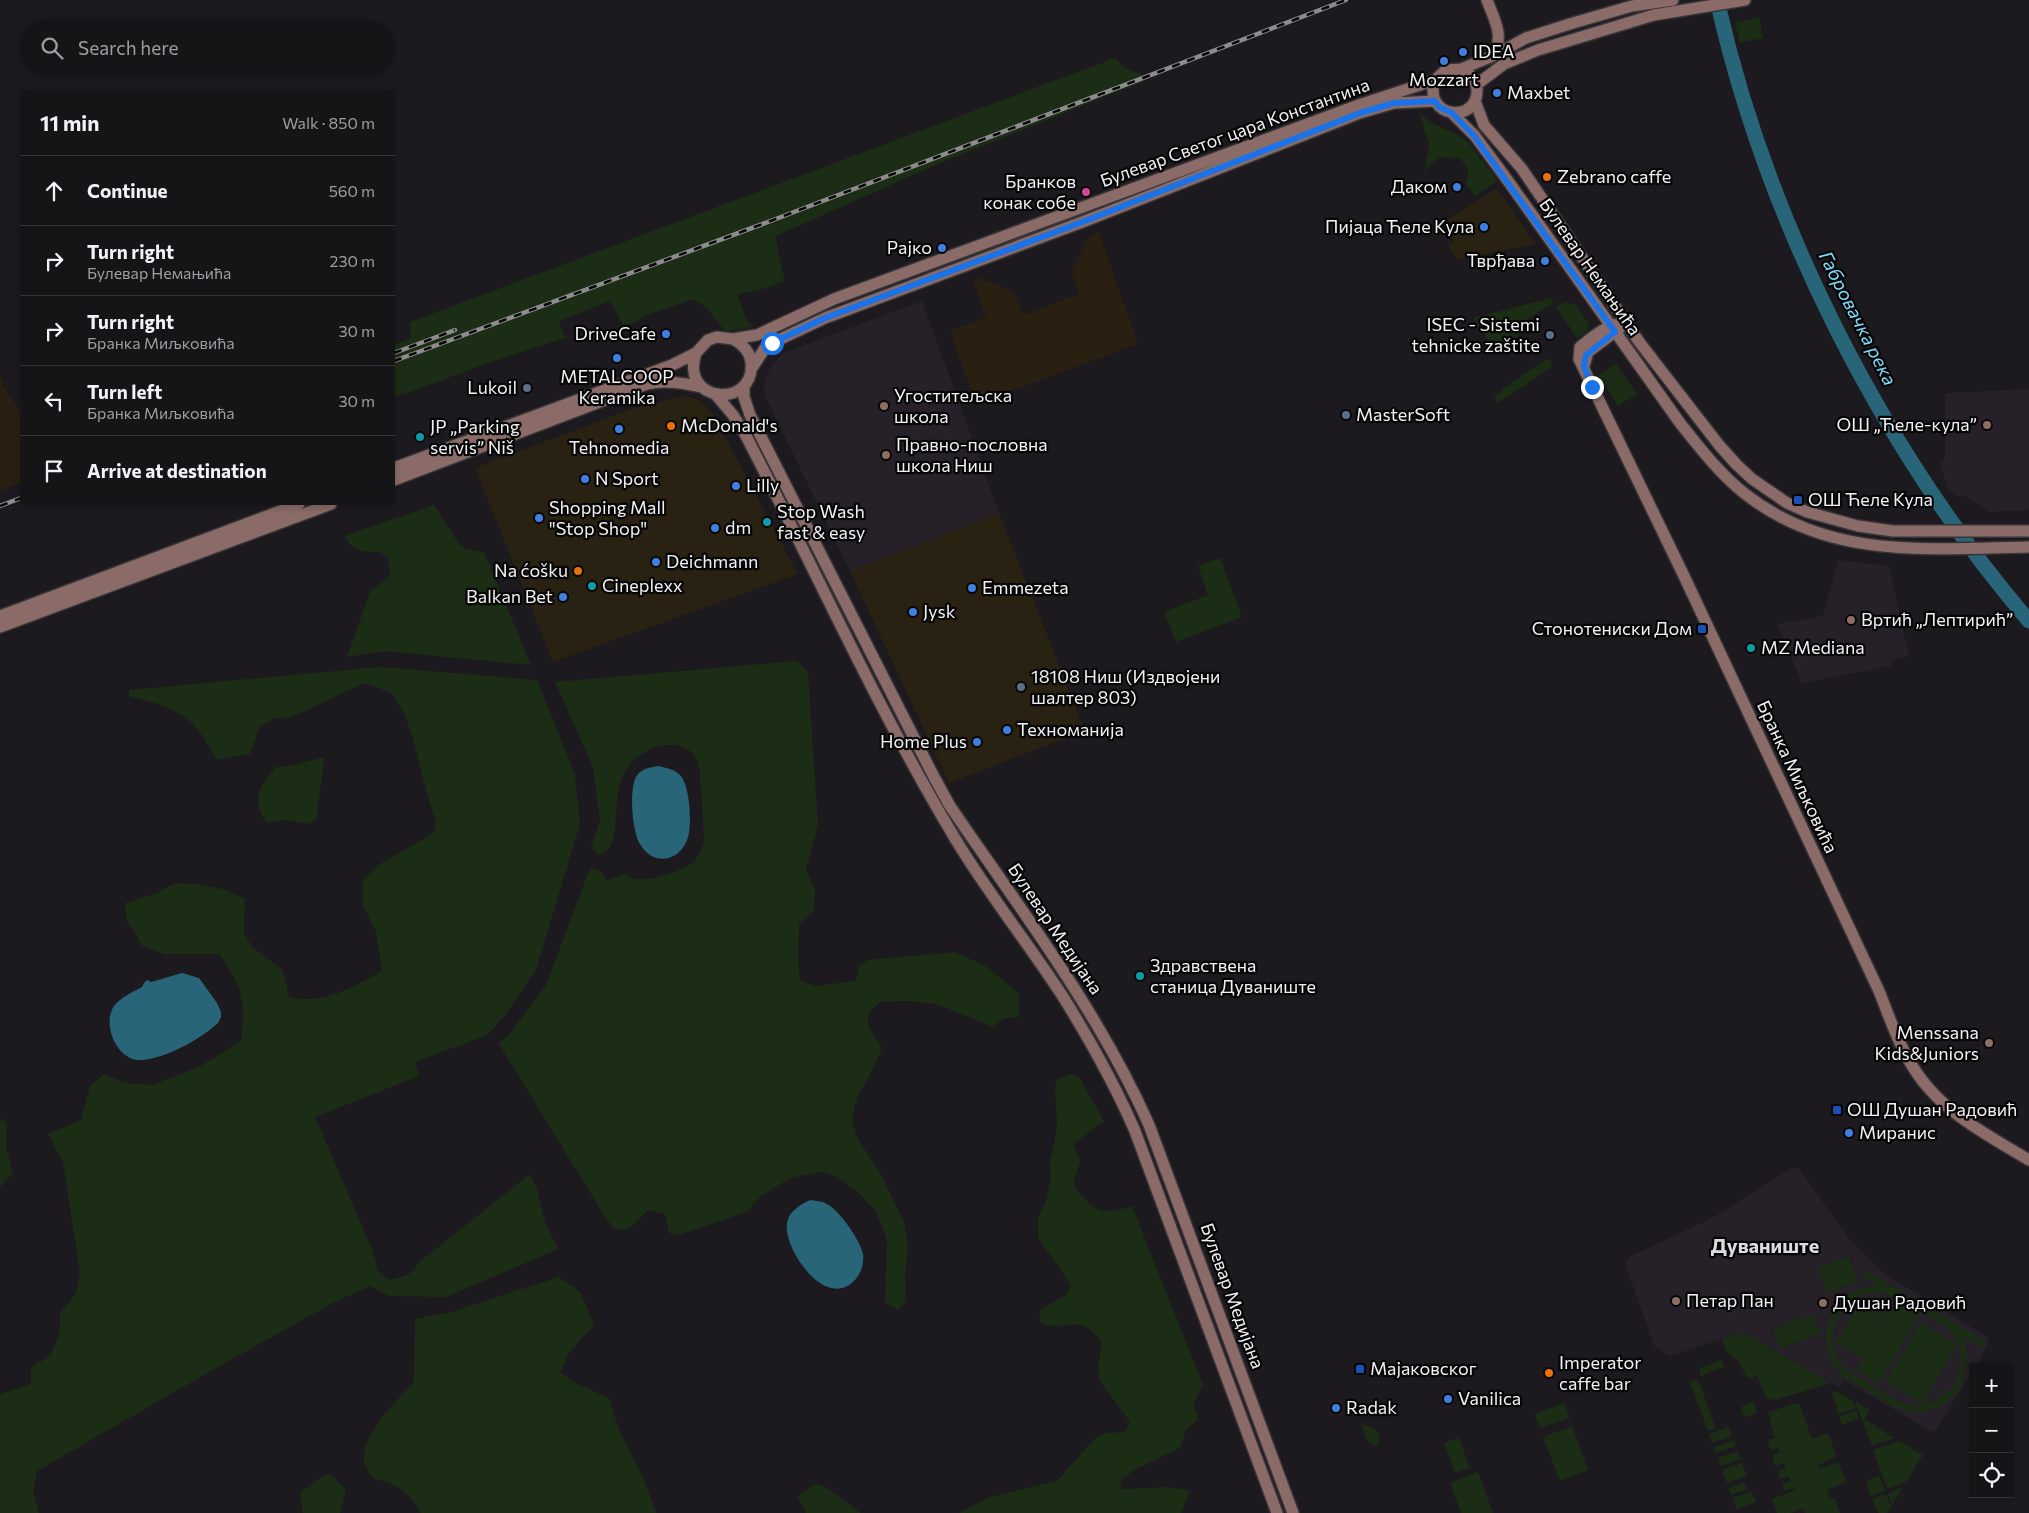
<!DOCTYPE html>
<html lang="en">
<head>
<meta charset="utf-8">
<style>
	body { margin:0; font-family:Commissioner,sans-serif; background:#1e1d1f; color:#f1f3f6 }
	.controls { position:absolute; right:15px; bottom:15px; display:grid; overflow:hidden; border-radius:0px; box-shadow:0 2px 8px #0003 }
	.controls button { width:45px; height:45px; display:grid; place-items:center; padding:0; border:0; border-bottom:1px solid #343335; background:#151416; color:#f1f3f6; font:25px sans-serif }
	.stop { position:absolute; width:15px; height:15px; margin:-11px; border:4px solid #1a73e8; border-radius:50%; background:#fff }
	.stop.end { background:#1a73e8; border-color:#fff; box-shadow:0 1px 5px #0008 }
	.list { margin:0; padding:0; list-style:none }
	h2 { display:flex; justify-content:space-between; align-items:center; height:65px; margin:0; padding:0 20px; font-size:21px }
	h2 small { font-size:16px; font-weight:400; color:#9d9ea1 }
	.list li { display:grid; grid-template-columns:32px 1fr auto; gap:15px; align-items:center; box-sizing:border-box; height:70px; padding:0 20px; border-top:1px solid #343335 }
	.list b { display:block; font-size:19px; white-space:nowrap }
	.list p { margin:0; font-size:16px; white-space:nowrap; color:#9d9ea1 }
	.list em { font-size:16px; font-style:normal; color:#9d9ea1 }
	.icon { flex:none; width:28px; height:28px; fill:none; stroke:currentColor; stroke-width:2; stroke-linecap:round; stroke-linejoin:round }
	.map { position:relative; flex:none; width:2029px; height:1513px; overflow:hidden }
	.search { position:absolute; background:#151416; box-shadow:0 2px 8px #0003; left:20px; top:20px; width:375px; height:55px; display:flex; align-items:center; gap:12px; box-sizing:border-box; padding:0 18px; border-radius:28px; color:#9d9ea1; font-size:19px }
	.panel { position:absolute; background:#151416; box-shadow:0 2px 8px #0003; left:20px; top:90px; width:375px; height:415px; border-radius:0px }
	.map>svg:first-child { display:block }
	.commercial { fill:#292111 }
	.industrial { fill:#2a2011 }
	.built { fill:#262129 }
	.green { fill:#1c2d15; fill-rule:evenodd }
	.water { fill:#286579 }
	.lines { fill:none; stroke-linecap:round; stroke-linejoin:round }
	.river { stroke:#286579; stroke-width:15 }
	.secondary-casing { stroke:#363437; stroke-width:14 }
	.secondary { stroke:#8a6b67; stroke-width:11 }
	.rail-casing { stroke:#8d8b8e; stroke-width:4.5 }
	.rail { stroke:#060607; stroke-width:2.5; stroke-dasharray:8; stroke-linecap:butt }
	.route { stroke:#1a73e8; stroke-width:6 }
	.shop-dot { fill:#3f7fe0; stroke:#060607; stroke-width:2 }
	.food-dot { fill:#e8710a; stroke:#060607; stroke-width:2 }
	.hotel-dot { fill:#d1479c; stroke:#060607; stroke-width:2 }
	.service-dot { fill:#5c6f8a; stroke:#060607; stroke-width:2 }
	.education-dot { fill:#8d6e63; stroke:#060607; stroke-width:2 }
	.culture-dot { fill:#0f9aa8; stroke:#060607; stroke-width:2 }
	.transit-dot { fill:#1a4fb4; stroke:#060607; stroke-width:2 }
	.labels { text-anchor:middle; stroke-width:4.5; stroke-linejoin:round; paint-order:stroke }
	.poi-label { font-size:18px; fill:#f2f0f3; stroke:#060607; text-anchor:start }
	.street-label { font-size:18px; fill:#f2f0f3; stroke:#060607 }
	.water-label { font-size:19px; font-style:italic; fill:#80ddfd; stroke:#060607 }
	.quarter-label { font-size:20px; font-weight:bold; fill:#dedbe0; stroke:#060607 }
</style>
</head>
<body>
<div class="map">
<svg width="2029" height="1513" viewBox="0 0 2029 1513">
	<rect width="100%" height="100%" fill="#1c1a1e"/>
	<path class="commercial" d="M1497,188L1536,244L1457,260L1448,246L1454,242L1442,223Z
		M683,396L694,398L701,401L713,414L798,574L553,662L475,468L634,408Z
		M999,513L1085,731L949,783L850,571Z"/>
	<path class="industrial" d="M1099,232L1138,344L976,404L950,331L986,317L973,280L979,278L1013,291L1024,315L1079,294L1071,272L1089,236Z
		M0,376L2,379V384L21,413V482L0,491Z"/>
	<path class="built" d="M922,301L999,513L850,571L765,396L764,381L771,366L783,353Z
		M2029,389V510L1990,512L1965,496H1958L1948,489L1939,462L1945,458V393Z
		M1838,560L1889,566L1909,656L1891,660V666L1802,683L1777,624L1823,616Z
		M1791,1168H1798L1852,1242L1885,1274L1987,1337L1989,1343L1975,1367H1973V1370L1934,1433L1844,1380L1840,1388L1743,1332L1670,1356L1655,1347L1625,1264L1629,1257L1714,1217Z"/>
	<path class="green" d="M1759,17L1763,38L1740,43L1735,23Z
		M1115,58C1123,68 1128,71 1140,73L1144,81L938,164L776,236L778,253L785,281L763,289L737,294L747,321L754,327L725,331C716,321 706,302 692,300L646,315L640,320L624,326L610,301L559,321L565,338L488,363L394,398V345L411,338L410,322Z
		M1419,113L1434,124L1454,133L1467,141L1498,181L1475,196L1465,183C1471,172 1467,167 1460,158C1441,156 1436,155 1425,173L1429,144Z
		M1551,298L1553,303L1517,326L1518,336L1497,352L1473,318Z
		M1565,302L1576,305L1589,324L1587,331L1577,338L1556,307Z
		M1548,358L1553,366L1498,403L1494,397L1502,392L1501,390Z
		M1616,364L1637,394L1618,406L1598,376Z
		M434,505L459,544L466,549L484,552L531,665L383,651L347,657L370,592L390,575L388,558L380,552C361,552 354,552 344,536Z
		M1220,558L1242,617L1176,642L1164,612L1208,595L1198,566Z
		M797,661L808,673L818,824L806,870L815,890L814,911L799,924L798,960L800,980L814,986L856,981L859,967L868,960L954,952L984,965L1019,993V1017L1004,1018L993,1027L937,1004L907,1001L880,1002L869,1012L868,1026L882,1048L872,1071L857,1098L852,1119L855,1134L880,1173L904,1222L908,1248L905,1276L906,1301L898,1310L885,1302L887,1240L882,1225L875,1211L859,1193L836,1176L821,1172L790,1178L761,1196L746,1212L678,1235L669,1233L665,1214L648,1210C637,1221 632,1231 615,1229L607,1220L499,1044L511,1032L546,985L590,868L600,871L606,880L625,874C628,875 632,879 636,879C647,882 685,871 693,862C699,857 702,849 704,841C703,820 702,798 700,776C700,768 697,757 691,752C680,743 671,744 658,747C651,748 647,751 641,755C599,782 631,839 601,855L591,848L600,821L593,767L555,682Z
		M380,667L537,680L575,774L580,824L536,970L503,1018L487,1035L415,1062L419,1076L315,1117L372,1249L378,1271L389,1280L408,1275L423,1259L530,1174L537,1189L545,1222L558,1249L446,1297L389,1296L370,1286L335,1302L230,1360L37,1471L33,1490L39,1513H0V1394L31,1384V1368L51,1355L60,1331V1313L76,1294L80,1273L63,1162L48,1134L81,1120L90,1086L104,1074L124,1083L152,1085L199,1067L241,1041C246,1000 243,988 219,954H165L142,946L134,930L127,922L125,903L155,894L176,883L205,885L226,890L245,899L244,933L252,947L283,970L289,997C324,1005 352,988 382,971L376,932L363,905V880L380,864L434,833L436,821L427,794L412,735L404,713L392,693L365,683L292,717L273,719L260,726L250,754L217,760C211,750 205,739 198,730C182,708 154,703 129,696V690Z
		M324,757C323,778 318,797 317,818L310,824L286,820L267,823C250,799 259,787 276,767L290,766Z
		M1071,1074L1079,1077L1104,1121L1073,1144L1080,1161L1073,1184C1092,1210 1099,1217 1132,1206L1203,1385L1193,1405L1199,1419L1186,1430L1180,1448L1134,1470L1120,1481L1122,1489L1170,1487L1190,1491L1181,1513H959L990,1497L1057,1481L1096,1437L1106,1433L1125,1432L1130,1422L1100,1381L1098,1366L1102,1343C1098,1339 1094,1331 1088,1328C1072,1319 1057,1332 1041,1322L1039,1311L1067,1294L1071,1285L1038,1238V1218L1046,1201L1051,1180L1050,1163L1057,1128L1055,1085L1058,1079Z
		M0,1118L7,1123L6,1146L13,1173L0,1187Z
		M1848,1256L1858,1282L1827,1293L1818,1267Z
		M1865,1270L1985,1341L1982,1347L1962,1336C1976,1374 1953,1418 1908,1411C1895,1409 1884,1401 1874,1394C1864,1389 1853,1384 1844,1377C1827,1362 1821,1335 1831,1314C1840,1296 1857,1287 1877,1285L1862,1276ZM1868,1293C1897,1290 1923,1313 1947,1327L1958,1344L1921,1323L1886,1382L1922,1403L1958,1344C1963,1359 1961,1375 1951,1388C1940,1401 1919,1409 1902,1403C1892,1399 1882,1391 1872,1385C1862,1379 1849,1374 1841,1363C1822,1336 1838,1302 1868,1293Z
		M559,1277L580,1292L594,1324L568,1355L560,1372L575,1383L609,1398L619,1430L644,1479L656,1513H421C407,1491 398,1485 373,1478C371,1474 366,1469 365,1464C357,1437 398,1400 414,1382L415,1319L451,1312Z
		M1863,1296L1889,1311L1862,1358L1836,1343Z
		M1897,1301L1920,1314L1879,1384L1856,1370Z
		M1813,1314L1820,1334L1780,1349L1773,1329Z
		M1743,1332L1820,1377L1831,1383L1775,1400L1766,1398L1757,1376L1748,1379L1737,1359L1726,1351L1722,1339Z
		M1721,1360L1724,1367L1700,1376V1368Z
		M1698,1379L1716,1429L1708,1431L1690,1382Z
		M1831,1391C1843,1394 1851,1396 1856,1408L1839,1414Z
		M1855,1401L1870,1410L1864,1419L1894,1438L1872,1446Z
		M1754,1402L1757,1413L1744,1417L1741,1407Z
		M1564,1403L1570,1418L1540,1428L1535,1414Z
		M1799,1403L1812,1439L1828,1433L1837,1457L1818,1465L1820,1469L1838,1462L1846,1482L1828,1490L1829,1499L1835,1498L1840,1513H1805L1803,1508L1791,1513H1777L1772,1499L1795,1490L1794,1488L1785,1491L1782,1484L1791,1480L1789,1476L1780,1479L1778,1471L1786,1468L1784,1463L1775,1466L1772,1455L1780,1452L1778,1447L1774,1450L1770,1449L1768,1442L1770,1439H1775L1768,1412Z
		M1856,1410L1859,1418L1842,1425L1839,1417Z
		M1361,1424L1371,1427L1380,1435L1379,1443L1373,1445L1367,1440Z
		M1572,1426L1588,1470L1560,1481L1543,1437Z
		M1729,1427L1732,1436L1712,1443L1709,1434Z
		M1459,1438L1470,1468L1455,1473L1444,1443Z
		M1734,1440L1736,1446L1716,1453L1714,1447Z
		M1899,1441L1923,1455L1906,1482L1887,1489L1873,1450Z
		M1738,1451L1741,1459L1721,1466L1718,1458Z
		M1742,1463L1747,1476L1727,1483L1722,1470Z
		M1478,1472L1493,1513H1461L1450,1483Z
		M330,1474L346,1489L340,1513H303L300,1493L322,1476Z
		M1879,1476L1885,1491L1871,1496L1866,1481Z
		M1745,1482L1747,1489L1731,1495L1729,1488Z
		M816,1484L827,1488L861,1513H806L797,1497Z
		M1903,1487L1892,1505L1888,1493Z
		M1752,1492L1756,1502L1736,1509L1733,1498Z
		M1886,1494L1891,1507L1887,1513H1879L1872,1499Z"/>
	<path class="water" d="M659,766C666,768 674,769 680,775C690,785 692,824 688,837C681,862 653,867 640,844C632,832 628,784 638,774C644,768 651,767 659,766Z
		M182,973L199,978L217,1003L221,1012V1017L218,1023C203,1038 161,1061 139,1060C116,1059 102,1024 114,1006C121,997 133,992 142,987L144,983L147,980L151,982Z
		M810,1200C815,1201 821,1201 825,1203C839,1209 860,1240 863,1254C864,1262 862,1270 858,1276C829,1317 782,1248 787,1223C789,1211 800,1205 810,1200Z"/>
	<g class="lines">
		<path class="river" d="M1717,0C1767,222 1881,448 2029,621"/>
		<g class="secondary-casing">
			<path id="secondary" d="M1487,0C1494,19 1505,36 1493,56
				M1435,80C1422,119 1479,124 1477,89C1476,79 1469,73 1461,69
				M1476,85L1504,64L1538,50L1654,15L1745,0
				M1475,101L1484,125L1522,169L1640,343L1719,445L1736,464L1752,479L1787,503L1807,512L1858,526L1893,531H2029
				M1452,113L1475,136L1506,178L1680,423C1700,448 1719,473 1744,493C1828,560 1929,549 2029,547
				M1627,322C1605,326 1597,333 1580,347L1579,359L1684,576L1879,991C1887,1011 1894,1032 1904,1051C1931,1107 1979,1130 2029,1160
				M696,353C679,404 756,409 751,362C750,351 742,344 733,339
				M1584,366L1588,352L1620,328
				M752,368L765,348L772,343L825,318L1085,221L1360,113L1394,103L1435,101
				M744,386V397L750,415L934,777L950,806C1020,909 1098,1010 1149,1125L1293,1513
				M716,395L733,415L745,434C813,565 874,702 950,830C984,889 1028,942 1065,1000C1091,1042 1115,1085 1135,1131L1277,1513
				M394,468L672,365L696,353L708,340L717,337L733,339L757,335L834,299L1359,105L1435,80L1446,70L1461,69L1493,56L1526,38L1573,23L1632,6L1673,0
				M394,480L647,384C666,380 683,383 701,387
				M0,616L299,504
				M0,627L331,504"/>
		</g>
		<use href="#secondary" class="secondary"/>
		<g class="rail-casing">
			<path id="rail" d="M394,353L455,330
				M394,361L768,222L1346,0
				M0,506L21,498"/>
		</g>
		<use href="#rail" class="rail"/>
	</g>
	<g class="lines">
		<path class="route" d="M772,343L825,318L1085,221L1360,113L1394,103L1435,101L1439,107L1452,113L1474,136L1615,332L1586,355L1584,366L1592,387"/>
	</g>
	<g class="shop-dot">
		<circle cx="1463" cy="52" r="5"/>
		<circle cx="1444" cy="61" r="5"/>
		<circle cx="1497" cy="93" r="5"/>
		<circle cx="1457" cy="187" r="5"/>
		<circle cx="1484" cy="227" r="5"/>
		<circle cx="942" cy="248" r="5"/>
		<circle cx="1545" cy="261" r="5"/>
		<circle cx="666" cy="334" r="5"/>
		<circle cx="617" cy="358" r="5"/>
		<circle cx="619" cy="429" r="5"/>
		<circle cx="585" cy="479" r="5"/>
		<circle cx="736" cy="486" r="5"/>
		<circle cx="539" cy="518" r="5"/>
		<circle cx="715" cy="528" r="5"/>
		<circle cx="656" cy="562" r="5"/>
		<circle cx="972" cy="588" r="5"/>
		<circle cx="563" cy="597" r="5"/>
		<circle cx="913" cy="612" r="5"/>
		<circle cx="1007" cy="730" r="5"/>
		<circle cx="977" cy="742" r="5"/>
		<circle cx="1849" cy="1133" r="5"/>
		<circle cx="1448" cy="1399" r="5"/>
		<circle cx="1336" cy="1408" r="5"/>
	</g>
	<g class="food-dot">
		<circle cx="1547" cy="177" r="5"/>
		<circle cx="671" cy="426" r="5"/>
		<circle cx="578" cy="571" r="5"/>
		<circle cx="1549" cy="1373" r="5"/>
	</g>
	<circle class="hotel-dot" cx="1086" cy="192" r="5"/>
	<g class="service-dot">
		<circle cx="1550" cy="335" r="5"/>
		<circle cx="527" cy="388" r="5"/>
		<circle cx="1346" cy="415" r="5"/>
		<circle cx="1021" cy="687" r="5"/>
	</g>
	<g class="education-dot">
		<circle cx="884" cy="406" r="5"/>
		<circle cx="1987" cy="425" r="5"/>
		<circle cx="886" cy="455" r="5"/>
		<circle cx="1851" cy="620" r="5"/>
		<circle cx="1989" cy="1043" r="5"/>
		<circle cx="1676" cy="1301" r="5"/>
		<circle cx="1823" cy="1303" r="5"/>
	</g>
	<g class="culture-dot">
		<circle cx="420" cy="437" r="5"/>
		<circle cx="767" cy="522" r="5"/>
		<circle cx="592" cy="586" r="5"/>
		<circle cx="1751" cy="648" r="5"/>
		<circle cx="1140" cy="976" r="5"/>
	</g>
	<g class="transit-dot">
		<rect x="1793" y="495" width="10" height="10" rx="2.5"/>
		<rect x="1697" y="624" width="10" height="10" rx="2.5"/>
		<rect x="1832" y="1105" width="10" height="10" rx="2.5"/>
		<rect x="1355" y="1364" width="10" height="10" rx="2.5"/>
	</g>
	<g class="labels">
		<g class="poi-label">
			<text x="1473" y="58">IDEA</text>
			<text x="1444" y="86" text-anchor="middle">Mozzart</text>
			<text x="1507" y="99">Maxbet</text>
			<text x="1557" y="183">Zebrano caffe</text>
			<text x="1076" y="188" text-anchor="end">Бранков<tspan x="1076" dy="21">конак собе</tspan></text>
			<text x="1447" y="193" text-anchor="end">Даком</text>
			<text x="1474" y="233" text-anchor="end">Пијаца Ћеле Кула</text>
			<text x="932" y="254" text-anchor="end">Рајко</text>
			<text x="1535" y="267" text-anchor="end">Тврђава</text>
			<text x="1540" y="331" text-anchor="end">ISEC - Sistemi<tspan x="1540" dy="21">tehnicke zaštite</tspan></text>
			<text x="656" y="340" text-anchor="end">DriveCafe</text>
			<text x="617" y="383" text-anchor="middle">METALCOOP<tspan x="617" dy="21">Keramika</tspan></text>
			<text x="517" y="394" text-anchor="end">Lukoil</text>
			<text x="894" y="402">Угоститељска<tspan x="894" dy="21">школа</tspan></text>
			<text x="1356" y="421">MasterSoft</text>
			<text x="1977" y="431" text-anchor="end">ОШ „Ћеле-кула”</text>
			<text x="681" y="432">McDonald's</text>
			<text x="430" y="433">JP „Parking<tspan x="430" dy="21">servis” Niš</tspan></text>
			<text x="896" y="451">Правно-пословна<tspan x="896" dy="21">школа Ниш</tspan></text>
			<text x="619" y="454" text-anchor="middle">Tehnomedia</text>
			<text x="595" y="485">N Sport</text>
			<text x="746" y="492">Lilly</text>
			<text x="1808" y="506">ОШ Ћеле Кула</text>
			<text x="549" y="514">Shopping Mall<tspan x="549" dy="21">"Stop Shop"</tspan></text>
			<text x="777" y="518">Stop Wash<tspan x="777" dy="21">fast &amp; easy</tspan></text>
			<text x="725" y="534">dm</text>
			<text x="666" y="568">Deichmann</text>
			<text x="568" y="577" text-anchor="end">Na ćošku</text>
			<text x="602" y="592">Cineplexx</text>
			<text x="982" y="594">Emmezeta</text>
			<text x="553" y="603" text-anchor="end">Balkan Bet</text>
			<text x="923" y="618">Jysk</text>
			<text x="1861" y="626">Вртић „Лептирић”</text>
			<text x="1692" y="635" text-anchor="end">Стонотениски Дом</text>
			<text x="1761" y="654">MZ Mediana</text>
			<text x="1031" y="683">18108 Ниш (Издвојени<tspan x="1031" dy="21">шалтер 803)</tspan></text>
			<text x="1017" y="736">Техноманија</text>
			<text x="967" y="748" text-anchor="end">Home Plus</text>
			<text x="1150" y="972">Здравствена<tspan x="1150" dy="21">станица Дуваниште</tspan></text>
			<text x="1979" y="1039" text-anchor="end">Menssana<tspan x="1979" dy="21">Kids&amp;Juniors</tspan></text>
			<text x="1847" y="1116">ОШ Душан Радовић</text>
			<text x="1859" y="1139">Миранис</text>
			<text x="1686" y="1307">Петар Пан</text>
			<text x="1833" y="1309">Душан Радовић</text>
			<text x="1559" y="1369">Imperator<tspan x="1559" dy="21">caffe bar</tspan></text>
			<text x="1370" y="1375">Мајаковског</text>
			<text x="1458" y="1405">Vanilica</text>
			<text x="1346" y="1414">Radak</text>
		</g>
		<g class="street-label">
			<text transform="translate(1235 133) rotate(-20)" y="6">Булевар Светог цара Константина</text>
			<text transform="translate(1590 267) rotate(55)" y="6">Булевар Немањића</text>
			<text transform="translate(1797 777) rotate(65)" y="6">Бранка Миљковића</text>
			<text transform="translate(1055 929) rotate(56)" y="6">Булевар Медијана</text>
			<text transform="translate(1232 1296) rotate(70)" y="6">Булевар Медијана</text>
		</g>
		<g class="water-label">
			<text transform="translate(1858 318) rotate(63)" y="7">Габровачка река</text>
		</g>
		<g class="quarter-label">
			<text x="1765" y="1253">Дуваниште</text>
		</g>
	</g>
</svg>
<div class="controls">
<button>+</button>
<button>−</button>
<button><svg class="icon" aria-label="locate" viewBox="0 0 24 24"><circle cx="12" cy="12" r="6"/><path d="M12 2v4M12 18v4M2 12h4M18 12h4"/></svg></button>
</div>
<div class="stop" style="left:772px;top:343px"></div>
<div class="stop end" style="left:1592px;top:387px"></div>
<div class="search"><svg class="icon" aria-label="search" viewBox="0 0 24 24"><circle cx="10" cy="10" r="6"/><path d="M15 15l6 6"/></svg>Search here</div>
<section class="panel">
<h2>11 min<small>Walk · 850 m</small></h2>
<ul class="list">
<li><svg class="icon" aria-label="ahead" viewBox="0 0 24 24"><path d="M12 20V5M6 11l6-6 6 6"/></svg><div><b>Continue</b></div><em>560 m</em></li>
<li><svg class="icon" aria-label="right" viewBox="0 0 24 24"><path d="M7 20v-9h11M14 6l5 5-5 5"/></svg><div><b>Turn right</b><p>Булевар Немањића</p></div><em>230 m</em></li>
<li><svg class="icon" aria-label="right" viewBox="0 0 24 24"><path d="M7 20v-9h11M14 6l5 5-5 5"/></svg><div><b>Turn right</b><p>Бранка Миљковића</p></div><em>30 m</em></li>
<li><svg class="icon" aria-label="left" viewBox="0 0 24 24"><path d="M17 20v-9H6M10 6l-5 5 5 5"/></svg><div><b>Turn left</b><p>Бранка Миљковића</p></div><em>30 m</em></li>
<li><svg class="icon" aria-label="arrive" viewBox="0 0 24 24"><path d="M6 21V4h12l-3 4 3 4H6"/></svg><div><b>Arrive at destination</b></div></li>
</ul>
</section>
</div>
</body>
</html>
